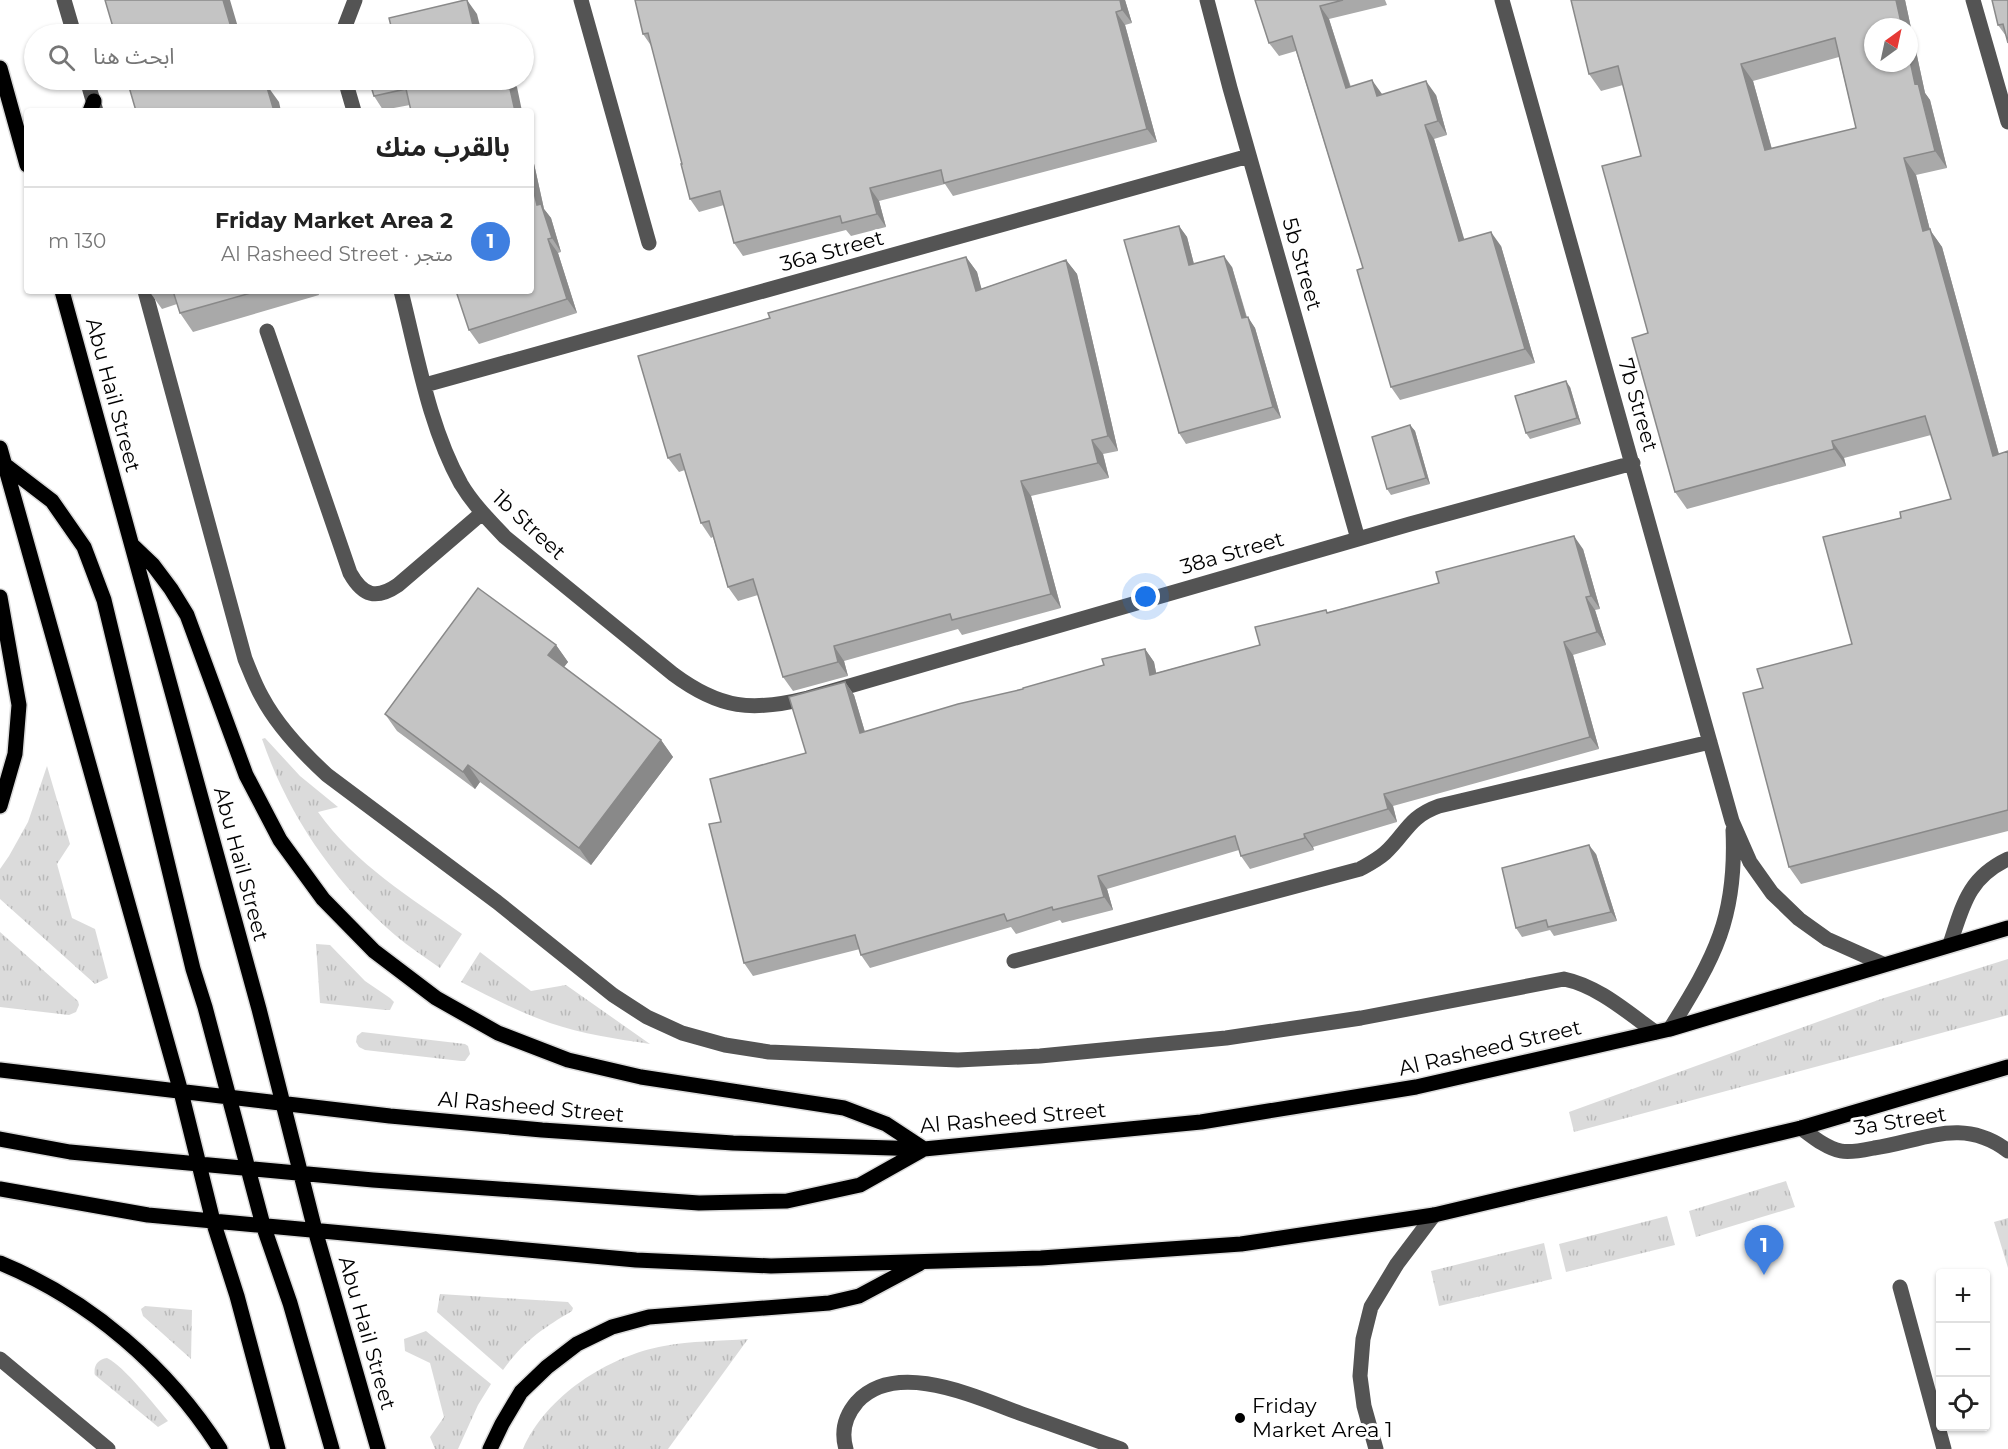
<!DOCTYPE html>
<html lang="ar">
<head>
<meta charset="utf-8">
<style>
	body { margin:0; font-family:Montserrat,"Noto Sans Arabic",sans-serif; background:#f6f6f6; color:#222; direction:rtl }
	.controls { position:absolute; right:18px; bottom:18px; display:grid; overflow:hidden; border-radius:6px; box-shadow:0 2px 4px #0004 }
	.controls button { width:54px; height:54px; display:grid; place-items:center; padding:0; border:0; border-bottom:2px solid #e0e0e0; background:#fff; color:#222; font:30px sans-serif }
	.compass { position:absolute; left:1864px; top:18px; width:54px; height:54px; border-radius:50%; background:#fff; box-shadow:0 2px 4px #0004; rotate:33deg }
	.you { position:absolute; left:1146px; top:597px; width:21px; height:21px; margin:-15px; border:4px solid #fff; border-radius:50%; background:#1a73e8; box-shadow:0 0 0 9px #1a73e833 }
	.badge { display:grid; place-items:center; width:39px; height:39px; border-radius:50%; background:#2563eb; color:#fff; font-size:20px; font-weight:700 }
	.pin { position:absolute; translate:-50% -50px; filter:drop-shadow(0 2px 3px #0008) }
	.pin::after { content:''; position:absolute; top:32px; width:21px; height:18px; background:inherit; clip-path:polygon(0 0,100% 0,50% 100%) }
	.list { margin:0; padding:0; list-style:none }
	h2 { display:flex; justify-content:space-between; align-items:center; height:78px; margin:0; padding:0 24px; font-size:26px }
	h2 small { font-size:20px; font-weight:400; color:#767676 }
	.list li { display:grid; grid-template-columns:39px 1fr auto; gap:18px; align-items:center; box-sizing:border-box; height:108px; padding:0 24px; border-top:2px solid #e0e0e0 }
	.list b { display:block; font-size:22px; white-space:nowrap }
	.list p { margin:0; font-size:20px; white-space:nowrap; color:#767676 }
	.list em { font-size:20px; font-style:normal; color:#767676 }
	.icon { flex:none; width:33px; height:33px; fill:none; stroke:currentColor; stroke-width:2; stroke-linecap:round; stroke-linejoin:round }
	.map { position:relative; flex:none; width:2008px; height:1449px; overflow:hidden; direction:ltr }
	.search { position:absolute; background:#fff; box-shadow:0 2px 4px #0004; left:24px; top:24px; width:510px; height:66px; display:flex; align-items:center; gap:15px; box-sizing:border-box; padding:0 21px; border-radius:33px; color:#767676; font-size:22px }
	.panel { position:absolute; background:#fff; box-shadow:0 2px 4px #0004; left:24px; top:108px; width:510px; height:186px; border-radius:6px; direction:rtl }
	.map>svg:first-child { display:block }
	.grass { fill:url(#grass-tufts) }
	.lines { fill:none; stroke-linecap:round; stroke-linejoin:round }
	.major-casing { stroke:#dbdbdb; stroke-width:18 }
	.minor { stroke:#545454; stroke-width:15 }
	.major { stroke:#000; stroke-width:15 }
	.wall { fill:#a9a9a9; fill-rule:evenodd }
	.shaded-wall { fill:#898989 }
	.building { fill:#c4c4c4; stroke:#898989; stroke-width:1.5; fill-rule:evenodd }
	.poi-dot { fill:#000; stroke:#fff; stroke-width:2 }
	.labels { text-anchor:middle; stroke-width:6; stroke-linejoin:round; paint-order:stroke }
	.street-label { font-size:21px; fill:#000; stroke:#fff }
	.poi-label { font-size:21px; fill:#000; stroke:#fff; text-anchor:start }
</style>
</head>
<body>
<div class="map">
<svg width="2008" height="1449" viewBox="0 0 2008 1449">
	<defs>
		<pattern id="grass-tufts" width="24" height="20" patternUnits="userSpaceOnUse" patternTransform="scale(1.5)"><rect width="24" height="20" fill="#dbdbdb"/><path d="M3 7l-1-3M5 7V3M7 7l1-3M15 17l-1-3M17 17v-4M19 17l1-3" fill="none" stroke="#bababa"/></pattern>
	</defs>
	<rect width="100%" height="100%" fill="#fff"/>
	<path class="grass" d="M265,738L300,776L338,807L318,812C355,864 411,898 462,934L440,968C425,957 409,947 395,935C334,882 288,815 262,739Z
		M47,766L70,844L57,864L72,918L95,929L108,978L95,984L0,899V869L9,856L28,822Z
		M0,932L78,1001L79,1005L76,1012L69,1015L0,1007Z
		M316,944L330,945L365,981L390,998L394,1002L390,1010H385L320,1003Z
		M480,952L531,991L566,985L650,1044C617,1039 582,1034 550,1023C519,1012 490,997 461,982Z
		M2008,959V1015L1574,1132L1569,1112L1881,999Z
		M362,1032L465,1044L468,1046L470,1054L465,1061H461L365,1050L359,1047L356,1042L357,1036Z
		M1786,1181L1795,1207L1696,1237L1689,1211Z
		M1667,1216L1675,1245L1566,1272L1559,1244Z
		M2008,1218V1268L1994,1222Z
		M1544,1243L1552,1279L1439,1306L1431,1271Z
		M440,1294L568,1302L573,1308L572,1311C543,1328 523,1342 503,1370L437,1312Z
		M145,1306L192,1310L191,1359L143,1316L141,1309Z
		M426,1331L491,1384L478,1405L458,1449H435L430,1437L444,1417L430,1363L405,1351L404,1339Z
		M748,1339L668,1449H523C546,1396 608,1356 664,1346C691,1341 720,1341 748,1339Z
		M107,1358C123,1365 156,1407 168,1421L158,1427L95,1375C93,1366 98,1359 107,1358Z"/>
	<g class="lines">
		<g class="major-casing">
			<path id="major" d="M0,68L27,165
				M90,111L94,101
				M62,291L259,1009L315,1230L378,1449
				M0,448L181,1092L213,1221L237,1296L278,1449
				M5,465L52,501L84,547L104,600L193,969L205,1007L263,1225L290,1303L332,1449
				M0,597L19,705L15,754L0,806
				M0,1070L390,1116L542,1130L733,1143L924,1149L1201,1122L1416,1087L1670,1029L2008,928
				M0,1139L70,1152L134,1158L373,1180L699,1203L787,1201L860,1185L924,1149L886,1124L844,1108L641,1077L568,1060L498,1033L436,998L374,951L323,899L280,840L246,775L187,615L171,589L153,565L132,545
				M0,1189L148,1215L636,1260L771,1266L1041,1258L1241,1244L1434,1215L1801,1128L2008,1067
				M0,1263C90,1300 168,1367 220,1449
				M490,1449L502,1424L521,1392L547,1367L577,1344L612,1327L649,1317L829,1303L859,1296L919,1264"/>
		</g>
		<path class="minor" d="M64,0L74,34
			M581,0L649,243
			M1207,0L1230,88L1358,539
			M1502,0L1732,821L1750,862L1772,893L1799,919L1827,939L1883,964
			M1973,0L2008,122
			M342,34L355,0
			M87,80L96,111
			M345,80L354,111
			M145,291L245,659C250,671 255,685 262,697C278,727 302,752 327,775L497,902L613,995L647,1017L682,1033L725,1045L769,1052L958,1060L1040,1056L1226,1038L1361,1018L1564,979C1598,986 1627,1012 1655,1032
			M401,291C417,354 429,427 461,484C473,504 489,520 505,537L673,674C720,709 752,712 808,698L1410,524L1633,463
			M267,331L350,573C363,596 376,600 398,585L482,513
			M425,385L1249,156
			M1950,944C1963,905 1968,878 2008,859
			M1014,961L1360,869C1369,864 1377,860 1385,853C1406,834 1408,817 1439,806L1710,742
			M1670,1029C1715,957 1737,917 1733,830
			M1801,1128C1813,1137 1826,1148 1841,1151C1851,1153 1864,1150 1874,1148C1923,1141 1962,1116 2008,1151
			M1900,1287L1944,1449
			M0,1359L108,1449
			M846,1449C841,1432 845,1416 857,1402C897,1358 980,1399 1025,1415C1057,1426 1089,1438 1121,1449
			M1376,1449L1364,1406L1360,1376L1363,1339L1371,1307L1397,1264L1434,1215"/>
		<use href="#major" class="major"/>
	</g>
	<path class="wall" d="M635,0H1125L1132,23L1125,25L1157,142L953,196L945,184L879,201L886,227L851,236L846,230L743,256L734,243L724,205L699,212L690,199L682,164L652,47L643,34Z
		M1255,0H1385L1387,5L1329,19L1351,87L1382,94L1436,95L1447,135L1434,139L1464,240L1501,246L1535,363L1400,400L1391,387L1363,268L1296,51L1279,56L1269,43Z
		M1571,0H1905L1925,93L1930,100L1947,168L1916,175L1930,230L1942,247L1999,454L2008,451V831L1801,884L1789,867L1763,688L1852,644L1901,518L1951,499L1931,435L1844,458L1846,466L1687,509L1675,492L1648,333L1641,156L1623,85L1601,91L1589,74ZM1839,57L1856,128L1772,149L1753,81Z
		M2008,0L2006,36L1998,25Z
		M369,80L517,87L410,105L383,110L374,96Z
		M531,150L544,209L551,218L561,252L558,253L577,313L479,344L469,330L531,291Z
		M1179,226L1187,237L1194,264L1232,267L1247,317L1255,328L1281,418L1186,444L1179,433Z
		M966,257L977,272L981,289L1066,260L1077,274L1118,451L1103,454L1109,478L1031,496L1061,608L962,635L958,629L844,661L848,676L793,691L783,677L758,595L738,601L728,587L713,537L711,538L701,523L685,470L679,472L668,458L770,318Z
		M149,291H318L319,295L193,332L180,313L177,304L162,309Z
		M1570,387L1581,424L1530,439L1526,433Z
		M1410,425L1415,431L1430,484L1391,495L1387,489Z
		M1583,549L1600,609L1595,610L1606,645L1573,655L1599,749L1393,806L1397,822L1313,847L1314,850L1250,869L1241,856L1239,850L1107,889L1113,910L1062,923L1060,920L1016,934L1011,927L870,968L861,955L860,949L753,976L744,963L721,822L806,753L845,682L854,695L865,732L1023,689L1104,665L1145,649L1154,662L1156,673L1260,645L1328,612Z
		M556,645L568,662L564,667L661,740L673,757L591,865L480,782L475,789L397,731L385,714Z
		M1596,854L1617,921L1554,936L1550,930L1522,937L1516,928Z"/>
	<path class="shaded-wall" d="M223,0H230L240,34H233Z
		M467,0L477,14L482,34H475Z
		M1120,0H1125L1132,23L1122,10Z
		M1896,0H1905L1925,93L1930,100L1947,168L1935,151L1915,84L1909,56V27H1902Z
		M1320,6L1329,19L1355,102L1346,88Z
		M1116,12L1125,25L1157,142L1147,129Z
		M1741,64L1753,81L1777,168L1765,150Z
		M245,80H253L261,107L248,89Z
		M508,80H511L517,87L522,111H515Z
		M1372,80L1382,94L1377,96Z
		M1426,81L1436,95L1447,135L1438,121Z
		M266,84L279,102L281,111H274Z
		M1425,125L1434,139L1469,255L1459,241Z
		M531,150L544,209L551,218L561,252L552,238L537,205L531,180Z
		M1904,158L1916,175L1930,230L1942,247L2004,473L1993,456L1923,231Z
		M870,188L879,201L886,227L877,214Z
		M1179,226L1187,237L1197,276L1189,265Z
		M1491,232L1501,246L1535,363L1525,349Z
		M548,239L558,253L577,313L567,299Z
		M1224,256L1232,267L1250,330L1242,318Z
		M966,257L977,272L986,305L976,291Z
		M1066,260L1077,274L1118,451L1108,436Z
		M1248,317L1255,328L1281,418L1273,407Z
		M1566,381L1570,387L1581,424L1577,418Z
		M1410,425L1415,431L1430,484L1426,478Z
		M1092,440L1103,454L1109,478L1098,463Z
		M1832,441L1844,458L1846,466L1834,449Z
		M1021,481L1031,496L1061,608L1051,594Z
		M1574,536L1583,549L1600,609L1591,596Z
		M1586,597L1595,610L1606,645L1597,632Z
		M1564,642L1573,655L1599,749L1590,737Z
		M556,645L568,662L560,672L548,655Z
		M834,646L844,661L848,676L838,662Z
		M1145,649L1154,662L1159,687L1150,675Z
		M845,682L854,695L869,746L860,733Z
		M661,740L673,757L591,865L579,848Z
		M468,765L480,782L475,789L463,772Z
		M1384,794L1393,806L1397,822L1388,809Z
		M1304,834L1313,847L1314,850L1305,838Z
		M1589,845L1596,854L1617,921L1611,912Z
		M1098,876L1107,889L1113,910L1104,897Z"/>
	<path class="building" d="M105,0H223L233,34H115Z
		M465,0H467L475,34H393L389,18Z
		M635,0H1120L1122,10L1116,12L1147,129L944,183L941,170L870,188L877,214L842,223L840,216L734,243L720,191L690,199L681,164H682L648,33L643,34Z
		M1255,0H1343L1320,6L1346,88L1372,80L1377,96L1426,81L1438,121L1425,125L1459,241L1491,232L1525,349L1391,387L1357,270L1363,268L1292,36L1269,43Z
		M1571,0H1896L1902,27H1873V63H1909V56L1915,84L1918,83L1935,151L1904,158L1923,231L1930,229L1993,456L2008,451V810L1789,867L1743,693L1763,688L1757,669L1852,644L1823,537L1901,518L1900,512L1951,499L1925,416L1832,441L1834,449L1675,492L1632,338L1648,333L1602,166L1641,156L1618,66L1589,74ZM1835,38L1856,128L1765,150L1741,64Z
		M1992,0H2008V43L2003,24L1998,25Z
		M127,80H245L248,89L266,84L274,111H136Z
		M369,80H508L515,111H411L406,89L374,96Z
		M531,180L537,205L541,204L552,238L548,239L567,299L469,330L456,291H531Z
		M1179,226L1189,265L1224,256L1242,318L1248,317L1273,407L1179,433L1124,240Z
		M966,257L976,291L1066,260L1108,436L1092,440L1098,463L1021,481L1051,594L952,620L950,614L834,646L838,662L783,677L753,579L728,587L709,521L701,523L680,454L668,458L638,356L770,318L768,313Z
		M173,291H258L180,313Z
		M1566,381L1577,418L1526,433L1515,396Z
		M1410,425L1426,478L1387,489L1372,437Z
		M1574,536L1591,596L1586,597L1597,632L1564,642L1590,737L1384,794L1388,809L1304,834L1305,838L1241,856L1235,836L1098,876L1104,897L1053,910L1052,907L1007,921L1004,914L861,955L855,935L744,963L709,824L721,822L710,779L806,753L789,697L845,682L860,733L958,704L1023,689V688L1104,665L1102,659L1145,649L1150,675L1260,645L1255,627L1326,610L1327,613L1439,583L1436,572Z
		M478,588L556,645L548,655L661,740L579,848L468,765L463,772L385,714Z
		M1589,845L1611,912L1548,927L1546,920L1516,928L1502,868Z"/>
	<circle class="poi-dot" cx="1240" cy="1418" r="6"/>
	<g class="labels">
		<g class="street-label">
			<text transform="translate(832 251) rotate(-15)" y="7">36a Street</text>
			<text transform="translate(1302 264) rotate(74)" y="7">5b Street</text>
			<text transform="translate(113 395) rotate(75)" y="7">Abu Hail Street</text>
			<text transform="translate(1638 405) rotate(74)" y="7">7b Street</text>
			<text transform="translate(529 525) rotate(43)" y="7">1b Street</text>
			<text transform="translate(1232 553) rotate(-16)" y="7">38a Street</text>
			<text transform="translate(241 864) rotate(75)" y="7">Abu Hail Street</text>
			<text transform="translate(1490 1048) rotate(-13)" y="7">Al Rasheed Street</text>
			<text transform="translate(531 1107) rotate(5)" y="7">Al Rasheed Street</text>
			<text transform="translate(1013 1118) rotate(-5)" y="7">Al Rasheed Street</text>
			<text transform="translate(1900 1121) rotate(-9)" y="7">3a Street</text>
			<text transform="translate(367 1333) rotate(74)" y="7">Abu Hail Street</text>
		</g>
		<g class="poi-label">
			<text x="1252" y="1413">Friday<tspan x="1252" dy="24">Market Area 1</tspan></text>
		</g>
	</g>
</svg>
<div class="controls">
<button>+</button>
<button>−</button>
<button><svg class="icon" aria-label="locate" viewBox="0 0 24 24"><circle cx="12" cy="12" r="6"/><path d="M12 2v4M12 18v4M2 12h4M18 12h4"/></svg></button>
</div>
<svg class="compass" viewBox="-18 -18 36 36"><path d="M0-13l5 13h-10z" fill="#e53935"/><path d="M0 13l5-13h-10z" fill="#767676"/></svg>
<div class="you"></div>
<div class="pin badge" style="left:1764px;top:1275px;background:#3f7fe0">1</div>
<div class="search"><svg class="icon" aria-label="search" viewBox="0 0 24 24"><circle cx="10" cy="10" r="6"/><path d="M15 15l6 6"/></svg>ابحث هنا</div>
<section class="panel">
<h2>بالقرب منك<small></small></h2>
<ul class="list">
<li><span class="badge" style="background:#3f7fe0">1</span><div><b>Friday Market Area 2</b><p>متجر · Al Rasheed Street</p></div><em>130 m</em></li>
</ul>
</section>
</div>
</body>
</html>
